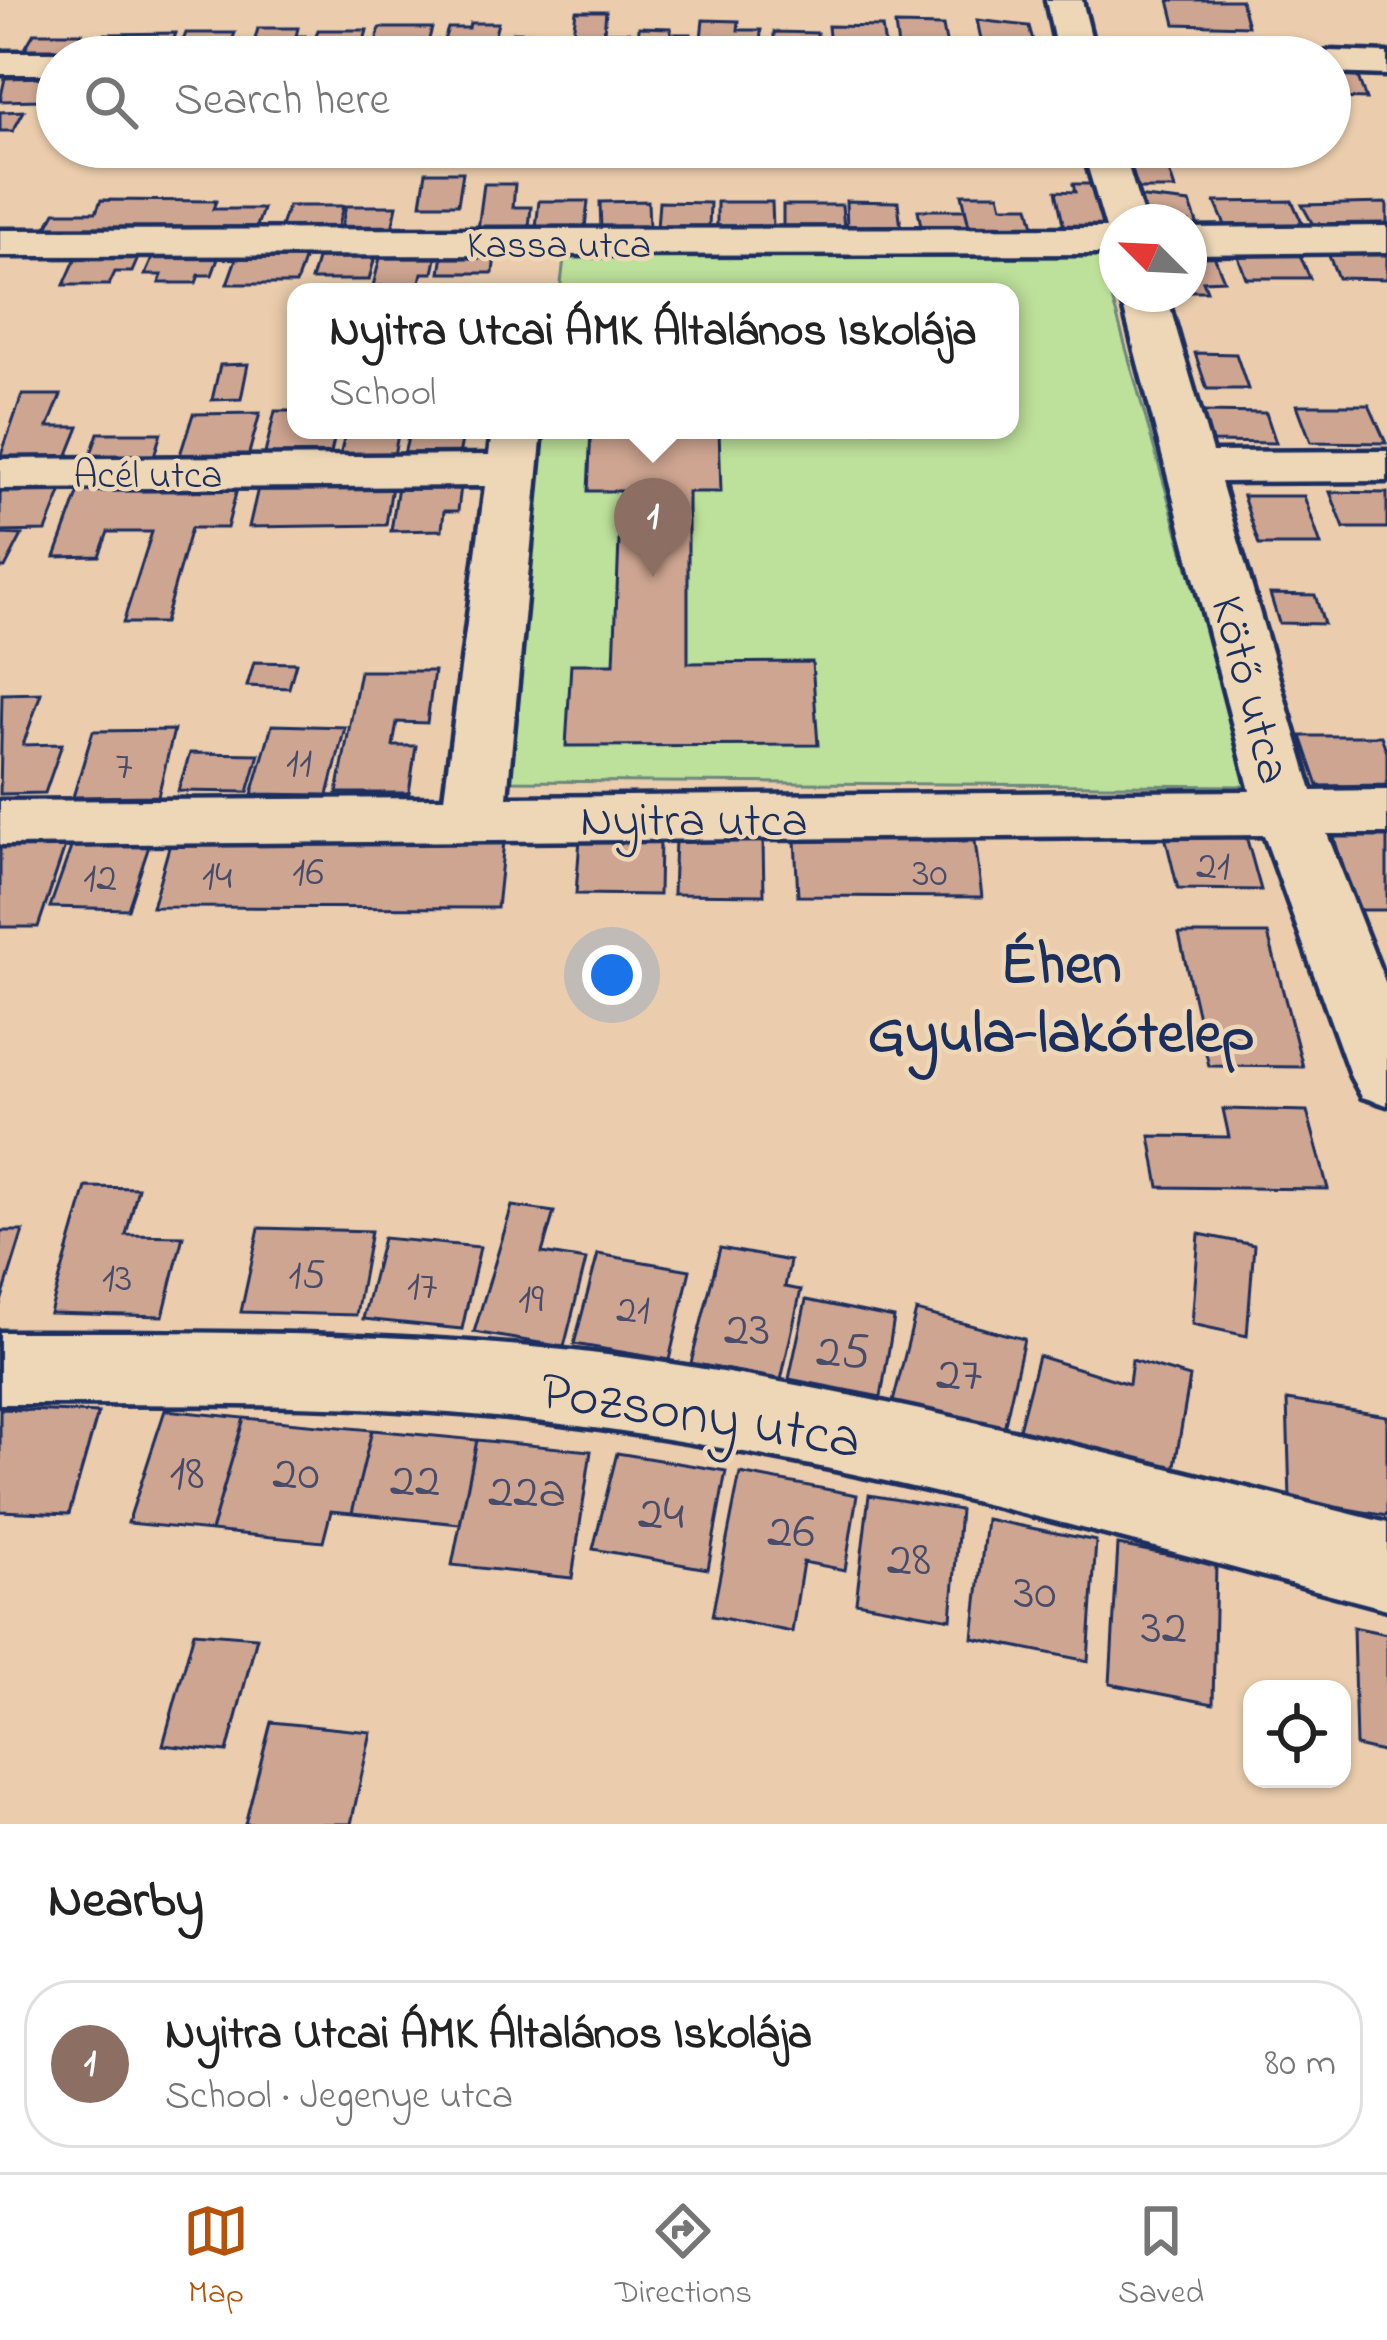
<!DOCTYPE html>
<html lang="en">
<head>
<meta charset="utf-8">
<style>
	body { margin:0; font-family:"Indie Flower",sans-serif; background:#f2f2f2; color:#222 }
	.controls { position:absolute; right:36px; bottom:36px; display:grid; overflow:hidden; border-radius:24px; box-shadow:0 3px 9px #0004 }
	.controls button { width:108px; height:108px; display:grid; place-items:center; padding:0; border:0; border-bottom:3px solid #e0e0e0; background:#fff; color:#222; font:60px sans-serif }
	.compass { position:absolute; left:1099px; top:204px; width:108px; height:108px; border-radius:50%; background:#fff; box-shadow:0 3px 9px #0004; rotate:294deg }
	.you { position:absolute; left:612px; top:975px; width:42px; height:42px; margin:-30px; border:9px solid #fff; border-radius:50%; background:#1a73e8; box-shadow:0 0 0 18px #1a73e833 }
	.badge { display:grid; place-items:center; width:78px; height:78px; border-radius:50%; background:#b45309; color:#fff; font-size:39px; font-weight:700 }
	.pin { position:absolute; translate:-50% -99px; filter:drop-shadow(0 3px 6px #0008) }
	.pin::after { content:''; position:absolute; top:63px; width:42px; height:36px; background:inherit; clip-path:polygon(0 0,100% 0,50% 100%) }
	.popup { position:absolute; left:287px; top:283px; width:732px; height:156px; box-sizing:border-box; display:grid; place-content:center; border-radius:24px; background:#fff; filter:drop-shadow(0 3px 9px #0005); font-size:39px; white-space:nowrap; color:#767676 }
	.popup b { font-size:45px; color:#222 }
	.popup::after { content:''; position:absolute; left:50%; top:100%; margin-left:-24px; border:24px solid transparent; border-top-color:#fff }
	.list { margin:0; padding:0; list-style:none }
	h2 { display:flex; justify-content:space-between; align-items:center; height:156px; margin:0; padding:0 48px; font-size:51px }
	h2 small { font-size:39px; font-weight:400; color:#767676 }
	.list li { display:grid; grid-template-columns:78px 1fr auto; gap:36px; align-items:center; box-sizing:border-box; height:168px; margin:0 24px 24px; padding:0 24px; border:3px solid #e0e0e0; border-radius:48px }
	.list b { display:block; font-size:45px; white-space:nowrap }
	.list p { margin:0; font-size:39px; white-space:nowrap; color:#767676 }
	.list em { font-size:39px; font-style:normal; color:#767676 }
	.icon { flex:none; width:66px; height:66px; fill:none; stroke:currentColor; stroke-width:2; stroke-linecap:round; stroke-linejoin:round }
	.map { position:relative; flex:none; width:1387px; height:1824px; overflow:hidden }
	.search { position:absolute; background:#fff; box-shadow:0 3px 9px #0004; left:36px; right:36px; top:36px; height:132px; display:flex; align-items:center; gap:30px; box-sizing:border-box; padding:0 42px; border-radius:66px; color:#767676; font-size:45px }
	.sheet { height:348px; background:#fff }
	nav { display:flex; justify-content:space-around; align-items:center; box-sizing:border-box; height:168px; border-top:3px solid #e0e0e0; background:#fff; font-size:33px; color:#767676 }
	nav a { display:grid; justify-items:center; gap:6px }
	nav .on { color:#b45309 }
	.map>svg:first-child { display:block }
	.green { fill:#bde09a; stroke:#6c887c; stroke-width:3 }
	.building { fill:#cea591; stroke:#1b2f5e; stroke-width:3 }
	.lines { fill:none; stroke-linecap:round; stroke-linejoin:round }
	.minor-casing { stroke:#1b2f5e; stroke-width:9 }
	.minor { fill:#edd7b6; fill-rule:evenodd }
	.labels { text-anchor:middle; stroke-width:9; stroke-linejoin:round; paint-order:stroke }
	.far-street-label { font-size:39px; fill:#1b2f5e; stroke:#edd7b6 }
	.number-label { font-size:42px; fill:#484c6b }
	.street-label { font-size:48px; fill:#1b2f5e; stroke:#edd7b6 }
	.near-number-label { font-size:51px; fill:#484c6b }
	.near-street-label { font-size:57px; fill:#1b2f5e; stroke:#edd7b6 }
	.district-label { font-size:60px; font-weight:bold; fill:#1b2f5e; stroke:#edd7b6 }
</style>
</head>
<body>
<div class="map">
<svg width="1387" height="1824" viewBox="0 0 1387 1824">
	<rect width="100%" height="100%" fill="#ebcdad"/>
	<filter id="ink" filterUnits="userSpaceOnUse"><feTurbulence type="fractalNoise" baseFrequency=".00833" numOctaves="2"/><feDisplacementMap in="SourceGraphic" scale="24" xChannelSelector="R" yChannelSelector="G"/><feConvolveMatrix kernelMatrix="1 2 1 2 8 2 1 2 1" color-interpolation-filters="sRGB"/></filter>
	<g filter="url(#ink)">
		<path class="green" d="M565,250L1099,252L1249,786L501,781L543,430H1010V292H560Z"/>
		<path class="building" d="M1169,0H1241L1248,26L1175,24Z
			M576,11H606L604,32H628L626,49L571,48Z
			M703,20L739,21L738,30H761L760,48L700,47Z
			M977,20L1029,26L1034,44H982Z
			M470,23H498L491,50L441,49L448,28H469Z
			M895,25L943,26L947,47H898Z
			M828,26L882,27L885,47H830Z
			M639,27L671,28V34H691V47H638Z
			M258,28H298L296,36H305L302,50L252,51Z
			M380,28H432L426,50L374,49Z
			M318,30H367L362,49H312Z
			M512,32L558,33L553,48L508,47Z
			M774,32L817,33L818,46H774Z
			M34,33H82L73,51L23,52Z
			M176,33L170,50L98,51L105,34Z
			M186,33H235L228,51H179Z
			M1330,76L1358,77L1366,99L1330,98Z
			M51,77L40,100L0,101L5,78Z
			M24,111L13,131H0V112Z
			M1127,164L1167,165L1175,189H1134Z
			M426,172H463L458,204H421Z
			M484,184H515L513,207H531L529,228L478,229Z
			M1073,184H1108L1117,229L1064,228L1056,191L1075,192Z
			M962,194H999L1002,206H1029L1034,226H969Z
			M1135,197L1190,203L1199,229H1189V222H1143Z
			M101,200L216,201L213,209H263L255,232L45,231L55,212H96Z
			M539,201H588L585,228H536Z
			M648,201L649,229L601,230L600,202Z
			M846,201L898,202L901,229L847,228Z
			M1292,201L1304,227H1226L1215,202Z
			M659,202L710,203L709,228H657Z
			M717,202H772L773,229H717Z
			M1387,203V227L1315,228L1302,205Z
			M783,205H842L844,228H783Z
			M288,206H343L337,230L280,229Z
			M346,206H397L392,229H341Z
			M918,210H965L969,226H921Z
			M1189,251H1212L1224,280L1203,281L1207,291H1189Z
			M1236,251H1298L1310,278H1246Z
			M1327,251L1387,252V279L1338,278Z
			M381,254H437L433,273H422L419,286H373Z
			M443,255H495L493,273H440Z
			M153,256H219L212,275H199L196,283H159L162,275H145Z
			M237,256L305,257L296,284H227Z
			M318,256H375L369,280H311Z
			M76,258H138L132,272H115L109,285H64Z
			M1195,353L1236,354L1248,389H1207Z
			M248,364L241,399L212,400L220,365Z
			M22,395H61L48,427H79L67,457L0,458Z
			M1297,405H1369L1386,443L1311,442Z
			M275,411H296V430H308L307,436H335L330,457L264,458Z
			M1201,412L1266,413L1276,443L1210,442Z
			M260,413L248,457L179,458L193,414Z
			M346,430H399L394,455L340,456Z
			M410,430H464L459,455L404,454Z
			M591,430H719L721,492H688V663L812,662L818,745L566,746L571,664H614L621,491H588Z
			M98,433H161L154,456L90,457Z
			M392,486L386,525L249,527L258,488Z
			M398,486H461L458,511H444L442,530L391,531Z
			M237,489L227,528H191L164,623H123L152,532H108L99,556L55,557L79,491Z
			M0,490H62L46,531L0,532Z
			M1330,492L1387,493V528H1344Z
			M1243,496H1304L1321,545H1259Z
			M0,534L22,535L5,568H0Z
			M1270,594L1315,595L1324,624L1279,623Z
			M254,662L296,663L289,688L247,686Z
			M360,671H434L427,723L397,722L393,746H416L409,793H337Z
			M41,693L23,745L62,744L45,793L0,794L2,694Z
			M272,725L345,727L328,795L252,794Z
			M174,730L158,796L73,797L93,731Z
			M1301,736H1381L1387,752V785L1318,786Z
			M190,753L259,754L248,792L178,791Z
			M1332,832L1387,833V910H1357Z
			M1165,836H1246L1261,890L1178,889Z
			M580,838L660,839L659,895L576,894Z
			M675,839L763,840L764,895L673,894Z
			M171,840L504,841L497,908L152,907Z
			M795,840L975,841L982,897L798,896Z
			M73,842L150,843L128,909L50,907Z
			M0,844H66L38,927H0Z
			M1179,934H1268L1303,1067L1209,1066Z
			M1223,1109L1307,1111L1328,1189L1159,1187L1150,1136L1229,1137Z
			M86,1187L138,1188L126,1235L183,1236L163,1316L50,1313Z
			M512,1206L554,1212L542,1253L586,1260L564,1347L474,1332Z
			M259,1228L371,1231L356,1315L241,1312Z
			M0,1231H23L0,1305Z
			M1199,1234L1254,1245L1247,1336L1192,1324Z
			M383,1238L480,1247L462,1329L363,1319Z
			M720,1248L790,1261L785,1287L801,1290L781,1380L691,1363Z
			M598,1254L690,1270L669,1360L574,1344Z
			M806,1300L894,1318L881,1397L789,1379Z
			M916,1311L1024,1339L1003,1433L893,1402Z
			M1038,1356L1129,1384L1132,1360L1190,1377L1173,1477L1019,1429Z
			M1287,1400L1387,1416V1516L1290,1499Z
			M0,1409L98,1413L69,1514L0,1511Z
			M165,1410L244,1418L211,1531L128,1523Z
			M244,1418L372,1430L352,1513L331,1511L323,1542L211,1531Z
			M372,1430L477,1440L460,1524L352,1513Z
			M477,1440L591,1451L572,1578L452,1565Z
			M617,1453L726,1471L708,1569L593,1549Z
			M740,1473L857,1495L845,1570L803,1562L792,1632L712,1616Z
			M869,1495L960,1510L951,1619L856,1602Z
			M986,1519L1096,1541L1088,1661L973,1638Z
			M1118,1545L1216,1564L1213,1704L1110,1684Z
			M1353,1627L1387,1634V1753L1356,1746Z
			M194,1632L257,1637L227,1752L163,1745Z
			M271,1722L371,1732L351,1824H245Z"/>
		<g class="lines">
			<g class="minor-casing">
				<path id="minor" d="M1046,0H1082L1096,57H1058Z
					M1330,51L1387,53V75L1330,73V57H1315Z
					M0,52H57L72,57H57V74H0Z
					M1082,147H1122L1145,222H1117V254L0,256V230L1106,228Z
					M1387,226V252L1189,254V228Z
					M1120,294H1166L1212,452L1387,451V481L1221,482L1312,791L1387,790V834H1327L1387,987V1105L1362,1097L1351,1077L1264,835L0,845V801L444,798L485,486L0,489V459L489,455L492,430H542L507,797L1250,791Z
					M0,1332C218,1332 436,1330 652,1361C901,1397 1144,1463 1387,1523V1609C1109,1535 831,1455 545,1422C364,1401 182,1405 0,1404Z"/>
			</g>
			<use href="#minor" class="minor"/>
		</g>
	</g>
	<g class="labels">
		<g class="far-street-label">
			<text x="559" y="257">Kassa utca</text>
			<text x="148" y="487">Acél utca</text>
		</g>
		<g class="number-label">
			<text x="299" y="775">11</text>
			<text x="124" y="778">7</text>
			<text x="1213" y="878">21</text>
			<text x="308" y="884">16</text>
			<text x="930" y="885">30</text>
			<text x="217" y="888">14</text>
			<text x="100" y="890">12</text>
			<text x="307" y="1287">15</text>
			<text x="117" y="1290">13</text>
			<text x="422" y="1298">17</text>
			<text x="531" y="1311">19</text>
			<text x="633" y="1322">21</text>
		</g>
		<g class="street-label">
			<text transform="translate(1253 689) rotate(75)" y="17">Kötő utca</text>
			<text x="694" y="835">Nyitra utca</text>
		</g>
		<g class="near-number-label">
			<text x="747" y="1344">23</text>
			<text x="843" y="1366">25</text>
			<text x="959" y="1389">27</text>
			<text x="187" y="1488">18</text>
			<text x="296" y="1488">20</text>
			<text x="415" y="1495">22</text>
			<text x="527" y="1506">22a</text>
			<text x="661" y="1528">24</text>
			<text x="791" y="1546">26</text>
			<text x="909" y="1574">28</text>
			<text x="1035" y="1607">30</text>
			<text x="1164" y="1642">32</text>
		</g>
		<g class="near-street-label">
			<text transform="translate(701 1412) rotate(9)" y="20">Pozsony utca</text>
		</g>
		<g class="district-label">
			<text x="1061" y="982">Éhen<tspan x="1061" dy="69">Gyula-lakótelep</tspan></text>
		</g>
	</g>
</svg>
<div class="controls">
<button><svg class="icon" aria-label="locate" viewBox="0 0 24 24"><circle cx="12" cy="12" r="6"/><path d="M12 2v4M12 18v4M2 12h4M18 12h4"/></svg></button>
</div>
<svg class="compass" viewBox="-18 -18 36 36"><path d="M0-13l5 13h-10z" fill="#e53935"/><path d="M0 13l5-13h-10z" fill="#767676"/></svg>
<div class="you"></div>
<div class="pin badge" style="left:653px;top:577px;background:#8d6e63">1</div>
<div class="popup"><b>Nyitra Utcai ÁMK Általános Iskolája</b>School</div>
<div class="search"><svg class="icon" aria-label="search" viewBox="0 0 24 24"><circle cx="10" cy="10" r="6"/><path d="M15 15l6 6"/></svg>Search here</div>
</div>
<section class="sheet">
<h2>Nearby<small></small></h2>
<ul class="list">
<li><span class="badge" style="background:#8d6e63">1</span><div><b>Nyitra Utcai ÁMK Általános Iskolája</b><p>School · Jegenye utca</p></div><em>80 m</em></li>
</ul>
</section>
<nav>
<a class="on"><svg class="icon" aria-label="map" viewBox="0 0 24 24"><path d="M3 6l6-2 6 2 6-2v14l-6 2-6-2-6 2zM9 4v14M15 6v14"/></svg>Map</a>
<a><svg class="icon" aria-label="directions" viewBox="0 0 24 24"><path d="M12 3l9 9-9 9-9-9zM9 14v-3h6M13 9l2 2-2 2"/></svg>Directions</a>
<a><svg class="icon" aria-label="saved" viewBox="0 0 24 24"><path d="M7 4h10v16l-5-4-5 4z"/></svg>Saved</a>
</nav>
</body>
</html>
